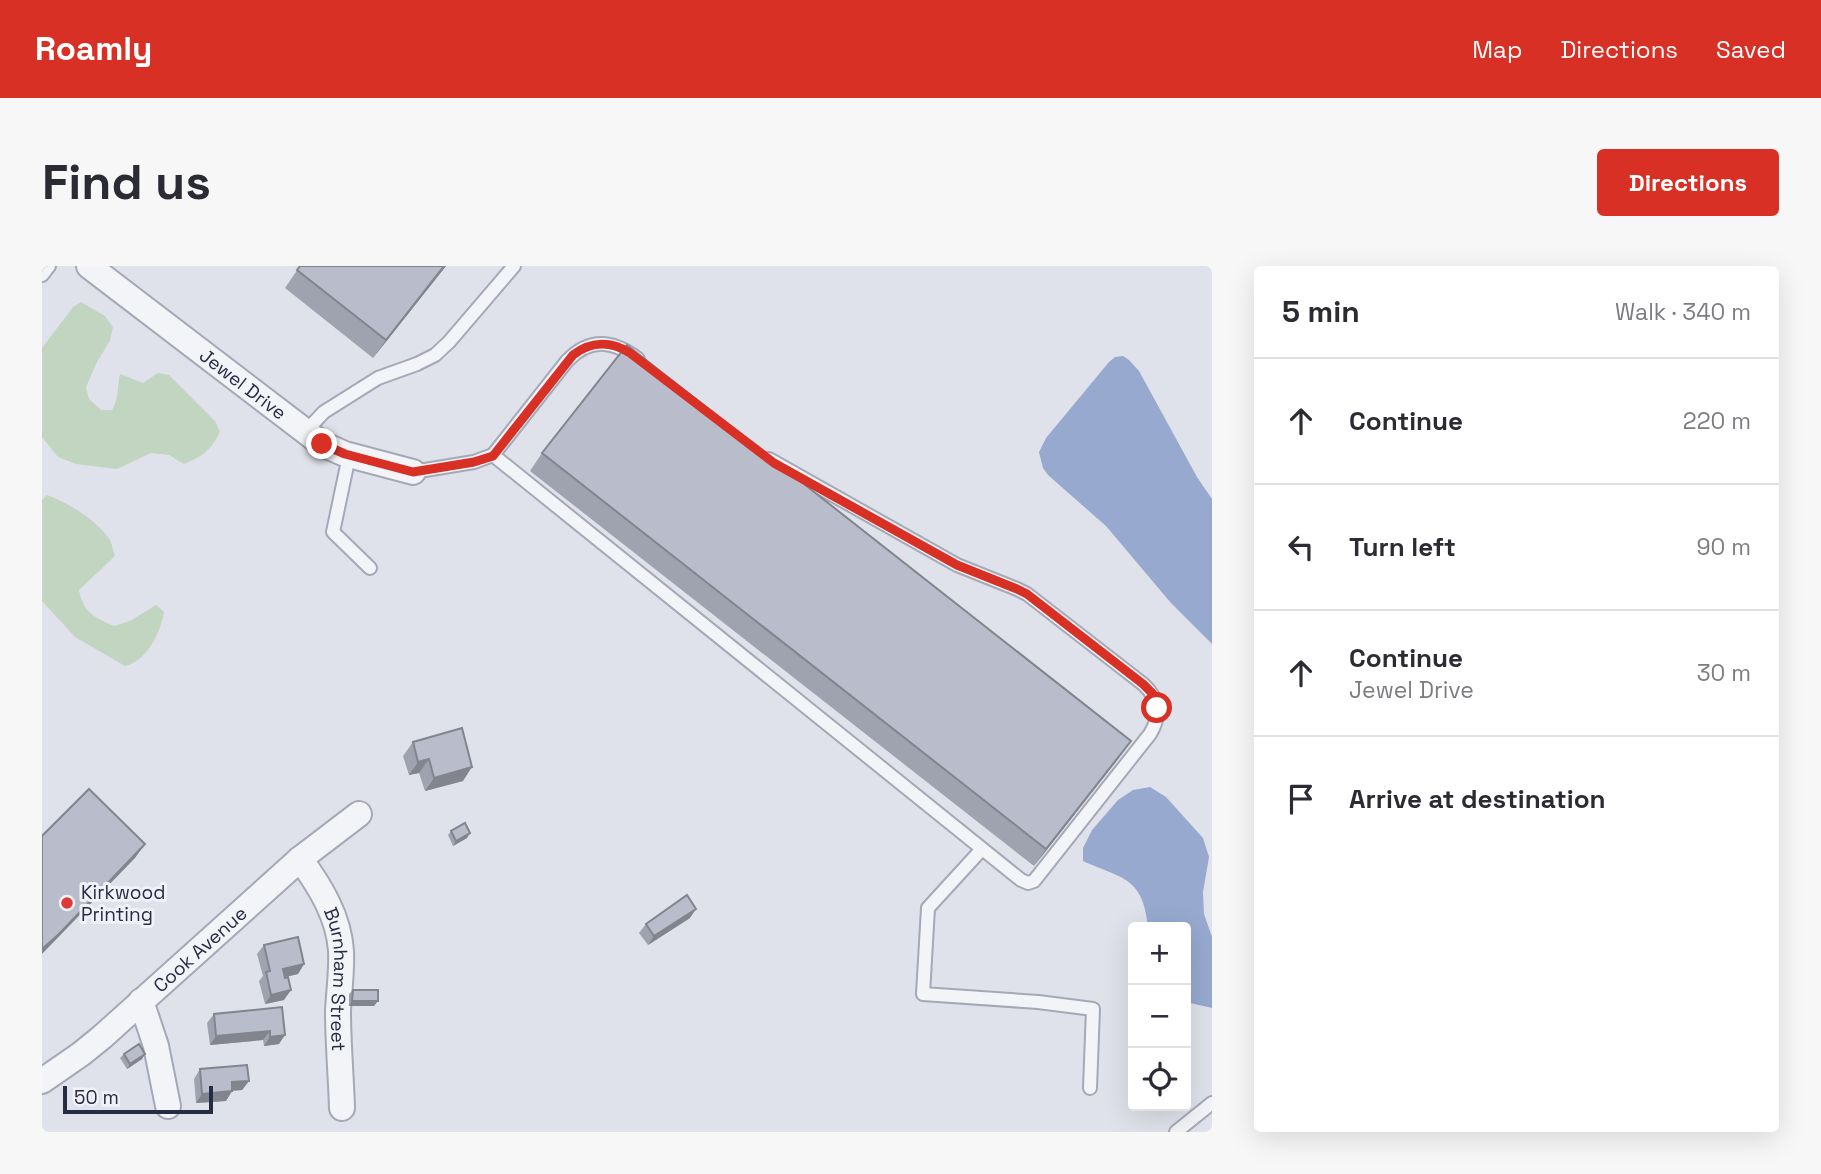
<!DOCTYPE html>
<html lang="en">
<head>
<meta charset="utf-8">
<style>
	body { margin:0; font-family:"Space Grotesk",sans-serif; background:#f7f7f7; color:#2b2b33 }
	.controls { position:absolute; right:21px; bottom:21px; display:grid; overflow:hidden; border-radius:7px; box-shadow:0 7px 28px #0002 }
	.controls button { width:63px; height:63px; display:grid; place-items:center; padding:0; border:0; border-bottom:2px solid #e1e1e2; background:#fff; color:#2b2b33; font:35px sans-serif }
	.scale { position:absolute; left:21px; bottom:18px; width:150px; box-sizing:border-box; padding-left:7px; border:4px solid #272c44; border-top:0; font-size:19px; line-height:24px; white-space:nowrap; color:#272c44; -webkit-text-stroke:5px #f0f2f8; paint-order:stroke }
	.stop { position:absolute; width:21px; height:21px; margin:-16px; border:5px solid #d93025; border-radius:50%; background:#fff }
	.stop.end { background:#d93025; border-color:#fff; box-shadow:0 2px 7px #0008 }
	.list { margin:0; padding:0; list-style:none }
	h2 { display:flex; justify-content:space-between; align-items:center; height:91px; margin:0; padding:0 28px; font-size:30px }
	h2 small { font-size:23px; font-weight:400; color:#7c7c81 }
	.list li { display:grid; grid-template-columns:46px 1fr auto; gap:21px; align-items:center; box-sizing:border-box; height:126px; padding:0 28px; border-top:2px solid #e1e1e2 }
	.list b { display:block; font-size:26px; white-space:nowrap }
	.list p { margin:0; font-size:23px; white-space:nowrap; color:#7c7c81 }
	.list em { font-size:23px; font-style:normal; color:#7c7c81 }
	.icon { flex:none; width:38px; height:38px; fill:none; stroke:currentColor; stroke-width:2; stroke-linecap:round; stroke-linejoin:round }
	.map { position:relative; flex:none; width:1170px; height:866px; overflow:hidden; border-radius:7px }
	header { display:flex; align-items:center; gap:42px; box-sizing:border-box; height:98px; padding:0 35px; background:#d93025; color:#fff }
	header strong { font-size:33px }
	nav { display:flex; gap:38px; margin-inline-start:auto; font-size:24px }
	.intro { display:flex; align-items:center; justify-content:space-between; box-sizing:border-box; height:168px; padding:0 42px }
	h1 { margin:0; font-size:49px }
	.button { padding:18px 32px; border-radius:7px; background:#d93025; color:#fff; font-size:24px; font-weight:700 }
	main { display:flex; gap:42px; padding:0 42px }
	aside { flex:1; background:#fff; border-radius:7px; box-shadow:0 7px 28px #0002 }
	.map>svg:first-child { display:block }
	.green { fill:#c2d5c0 }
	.water { fill:#97a9cf }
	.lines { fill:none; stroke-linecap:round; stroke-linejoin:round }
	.lane-casing { stroke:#a5a8b6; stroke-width:16 }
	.street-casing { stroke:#a5a8b6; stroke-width:28 }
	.lane { stroke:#f3f4f8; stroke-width:12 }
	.street { stroke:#f3f4f8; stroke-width:24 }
	.wall { fill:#9fa3af }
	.shaded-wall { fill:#82848e }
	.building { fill:#b9bdcb; stroke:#82848e; stroke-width:2 }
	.route { stroke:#d93025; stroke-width:9 }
	.poi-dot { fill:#dd3937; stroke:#f0f2f8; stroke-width:2.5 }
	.labels { text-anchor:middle; stroke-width:6; stroke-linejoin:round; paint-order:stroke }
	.street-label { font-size:19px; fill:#272c44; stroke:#f0f2f8 }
	.poi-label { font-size:19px; fill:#272c44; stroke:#f0f2f8; text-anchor:start }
</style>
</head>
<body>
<header>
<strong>Roamly</strong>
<nav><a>Map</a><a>Directions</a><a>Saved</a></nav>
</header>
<div class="intro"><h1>Find us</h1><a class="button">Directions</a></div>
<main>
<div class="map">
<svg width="1170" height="866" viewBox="0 0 1170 866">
	<rect width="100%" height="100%" fill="#e0e2eb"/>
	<path class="green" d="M39,36L63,50L71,61L68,75L56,94L44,121L47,133L59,144H70C77,133 75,120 78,108L101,117L116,107L127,109L173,155L178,166C169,184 160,191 142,198L127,189L109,187L75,203L34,198L16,191L0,171V82L31,41Z
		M5,229C25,236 56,255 68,274C70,278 71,285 73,290L37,324C41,346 53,352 72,360L88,355L114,339L122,346C119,366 104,396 83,400L33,371L0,335V234Z"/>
	<path class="water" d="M1081,90L1087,94L1097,105L1155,211L1170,233V378L1129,337L1064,260L1006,209L1001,202L997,186L1004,172L1067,96L1073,91Z
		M1108,521L1124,531L1161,572L1167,591L1161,626L1162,648L1170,671V742L1144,736V661H1106C1101,611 1081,613 1041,595V582L1050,564L1076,534L1091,524Z"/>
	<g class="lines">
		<g class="lane-casing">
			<path id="lane" d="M0,9L7,0
				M263,166L282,146L336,112L375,98L393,89L407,76L472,0
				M451,189L525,95C548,71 571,74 596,93
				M307,190L291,266L328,302
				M371,206L432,196L451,189L979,614L986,617L992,615L1108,468C1119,450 1117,432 1101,418L985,328L975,323L915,299L727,193
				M940,583L886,642L881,728L996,736L1051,743L1048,822
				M1134,866L1170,837"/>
		</g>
		<g class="street-casing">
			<g id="street">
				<path id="s1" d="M47,0L280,178L303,188L371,206"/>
				<path id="s2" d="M258,593C278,620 297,651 299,685C300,705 297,725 296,745C296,777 299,810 300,842"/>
				<path d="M99,735L114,780L126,840"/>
				<path id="s3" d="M0,815L39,788L60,771L258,593L317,548"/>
			</g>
		</g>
		<use href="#lane" class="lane"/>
		<use href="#street" class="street"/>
	</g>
	<path class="wall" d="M258,0H404L331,92L243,22Z
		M500,187L1089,475L1076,493L992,600L488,205Z
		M371,476L421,515L383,525L377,507L367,509L361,490Z
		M409,565L425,572L411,580L406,569Z
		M648,652L606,679L597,667L604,658Z
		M222,679L262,698L256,708L243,711L242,734L223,738L217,715L221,710L215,688Z
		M311,724L332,740H307V728Z
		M240,741L237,778L222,780L221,774L168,779L165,757L172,748Z
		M82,788H103L100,793L85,803L78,792Z
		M158,803L207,815L200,824L190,825L184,835L154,837L152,813Z"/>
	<path class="shaded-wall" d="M402,0H404L331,92L344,74Z
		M1089,475L1076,493L992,600L1004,583Z
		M387,493L377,507L367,509L376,496Z
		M430,501L421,515L383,525L392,512Z
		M428,567L425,572L411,580L414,575Z
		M103,578L93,592L0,688V683Z
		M654,643L648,652L606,679L612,670Z
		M262,698L256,708L235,713L241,703Z
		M249,724L242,734L223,738L229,729Z
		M310,735H336L332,740H307Z
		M228,765L221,774L168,779L174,770Z
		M243,769L237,778L222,780L228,771Z
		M103,788L100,793L85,803L88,798Z
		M207,815L200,824L183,825L190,816Z
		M190,825L184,835L154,837L160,828Z"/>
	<path class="building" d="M258,0H402L344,74L255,4Z
		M585,79L1089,475L1004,583L500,187Z
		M420,462L430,501L392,512L387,493L376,496L371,476Z
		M47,523L103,578L17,668L0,683V570Z
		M423,557L428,567L414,575L409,565Z
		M645,629L654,643L612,670L604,658Z
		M256,671L262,698L241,703L243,712L246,711L249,724L229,729L224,706L228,705L222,679Z
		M311,724H336V735H310Z
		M240,741L243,769L228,771V765L174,770L172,748Z
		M97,778L103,788L88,798L82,788Z
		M205,799L207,815L190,816V825L160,828L158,803Z"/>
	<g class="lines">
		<path class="route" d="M280,178L303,188L371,206L432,196L451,190L531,89C549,75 569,75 588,87L732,197L915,299L975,323L985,328L1101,418L1111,428L1115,442"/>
	</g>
	<circle class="poi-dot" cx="25" cy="637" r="7"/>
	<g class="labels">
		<g class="street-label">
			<text dy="7" stroke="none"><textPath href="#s1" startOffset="194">Jewel Drive</textPath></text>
			<text dy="7" stroke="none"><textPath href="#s3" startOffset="206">Cook Avenue</textPath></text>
			<text dy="7" stroke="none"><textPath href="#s2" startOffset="130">Burnham Street</textPath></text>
		</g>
		<g class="poi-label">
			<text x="39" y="633">Kirkwood<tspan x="39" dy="22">Printing</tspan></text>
		</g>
	</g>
</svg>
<div class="controls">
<button>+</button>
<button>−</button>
<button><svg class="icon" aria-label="locate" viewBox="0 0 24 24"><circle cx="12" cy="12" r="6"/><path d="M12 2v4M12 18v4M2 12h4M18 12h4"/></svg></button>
</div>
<div class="scale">50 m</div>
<div class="stop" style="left:1115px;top:442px"></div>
<div class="stop end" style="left:280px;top:178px"></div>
</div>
<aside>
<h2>5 min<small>Walk · 340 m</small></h2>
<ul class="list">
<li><svg class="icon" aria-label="ahead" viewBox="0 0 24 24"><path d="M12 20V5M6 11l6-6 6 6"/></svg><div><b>Continue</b></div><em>220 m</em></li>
<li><svg class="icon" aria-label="left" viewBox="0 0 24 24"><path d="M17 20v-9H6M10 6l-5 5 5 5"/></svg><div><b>Turn left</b></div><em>90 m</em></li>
<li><svg class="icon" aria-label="ahead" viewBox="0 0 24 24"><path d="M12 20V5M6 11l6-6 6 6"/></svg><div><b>Continue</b><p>Jewel Drive</p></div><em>30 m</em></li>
<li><svg class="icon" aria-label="arrive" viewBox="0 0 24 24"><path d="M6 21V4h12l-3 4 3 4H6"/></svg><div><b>Arrive at destination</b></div></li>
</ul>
</aside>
</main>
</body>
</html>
